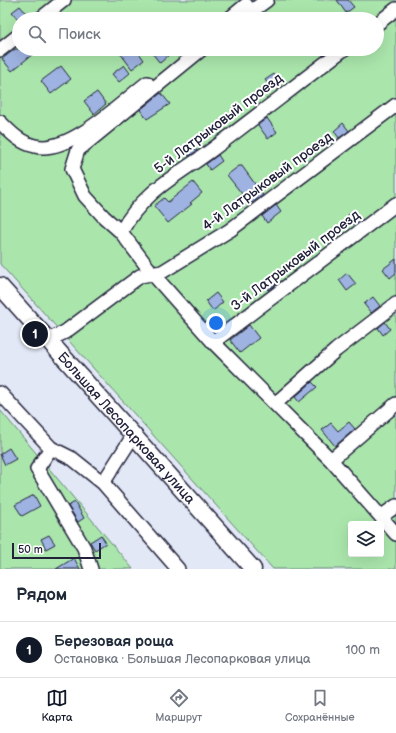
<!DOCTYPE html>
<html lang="ru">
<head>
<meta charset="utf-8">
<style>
	body { margin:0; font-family:"Balsamiq Sans",sans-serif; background:#f6f6f7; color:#1f2937 }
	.controls { position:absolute; right:12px; bottom:12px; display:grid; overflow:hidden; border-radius:4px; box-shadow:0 4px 16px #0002 }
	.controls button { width:36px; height:36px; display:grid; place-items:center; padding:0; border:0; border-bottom:1px solid #e0e1e3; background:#fff; color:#1f2937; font:20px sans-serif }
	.scale { position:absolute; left:12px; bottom:10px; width:89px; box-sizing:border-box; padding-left:4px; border:2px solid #22223b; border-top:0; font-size:11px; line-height:14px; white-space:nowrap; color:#22223b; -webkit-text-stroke:3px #fff; paint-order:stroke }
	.you { position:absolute; left:216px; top:323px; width:14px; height:14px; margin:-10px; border:3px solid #fff; border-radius:50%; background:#1a73e8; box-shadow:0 0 0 6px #1a73e833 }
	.badge { display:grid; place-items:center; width:26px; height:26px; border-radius:50%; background:#111827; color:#fff; font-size:13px; font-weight:700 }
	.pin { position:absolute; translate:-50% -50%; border:2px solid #fff; box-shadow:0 1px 4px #0006 }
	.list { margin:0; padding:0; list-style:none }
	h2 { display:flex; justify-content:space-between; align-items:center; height:52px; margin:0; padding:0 16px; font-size:17px }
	h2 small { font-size:13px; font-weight:400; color:#747a83 }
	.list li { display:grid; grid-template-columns:26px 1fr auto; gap:12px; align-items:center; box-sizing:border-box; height:56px; padding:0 16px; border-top:1px solid #e0e1e3 }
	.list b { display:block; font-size:15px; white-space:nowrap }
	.list p { margin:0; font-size:13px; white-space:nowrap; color:#747a83 }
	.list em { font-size:13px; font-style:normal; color:#747a83 }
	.icon { flex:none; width:22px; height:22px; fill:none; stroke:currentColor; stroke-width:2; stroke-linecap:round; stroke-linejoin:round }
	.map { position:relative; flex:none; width:396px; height:569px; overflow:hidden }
	.search { position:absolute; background:#fff; box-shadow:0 4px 16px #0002; left:12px; right:12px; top:12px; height:44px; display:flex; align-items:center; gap:10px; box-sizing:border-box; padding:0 14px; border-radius:22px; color:#747a83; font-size:15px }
	.sheet { height:108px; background:#fff }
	nav { display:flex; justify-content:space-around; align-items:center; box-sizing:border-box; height:56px; border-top:1px solid #e0e1e3; background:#fff; font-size:11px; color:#747a83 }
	nav a { display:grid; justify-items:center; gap:2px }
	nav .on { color:#111827 }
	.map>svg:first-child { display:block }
	.green { fill:#aae6ac; stroke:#668474; fill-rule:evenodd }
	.building { fill:#9eb3e1; stroke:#22223b }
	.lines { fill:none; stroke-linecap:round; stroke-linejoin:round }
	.minor-casing { stroke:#22223b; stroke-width:16 }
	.major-casing { stroke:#22223b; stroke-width:19 }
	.minor { stroke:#fff; stroke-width:13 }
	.major { stroke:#fff; stroke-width:16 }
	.labels { text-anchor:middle; stroke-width:4; stroke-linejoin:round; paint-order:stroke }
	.street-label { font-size:14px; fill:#22223b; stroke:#fff }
</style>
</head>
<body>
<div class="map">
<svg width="396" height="569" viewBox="0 0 396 569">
	<rect width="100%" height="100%" fill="#e2e8f6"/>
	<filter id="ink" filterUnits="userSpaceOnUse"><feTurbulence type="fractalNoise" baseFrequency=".025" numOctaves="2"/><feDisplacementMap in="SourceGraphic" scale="8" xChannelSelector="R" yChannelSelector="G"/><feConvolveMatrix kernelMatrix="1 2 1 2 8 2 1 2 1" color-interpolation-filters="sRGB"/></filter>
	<g filter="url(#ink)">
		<path class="green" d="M0,0H396V569H273L0,264ZM19,19H377V49H19ZM351,524H381V554H351Z
			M0,410L133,569H0Z"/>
		<path class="building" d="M337,0H348L354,7L346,13Z
			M20,6L31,19H18L12,12Z
			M15,49H39L12,71L2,59Z
			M117,49H136L144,60L132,69Z
			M157,49H162L168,56L160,63L152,53Z
			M124,65L130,73L119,82L112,74Z
			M61,66L71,79L51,94L41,81Z
			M274,74L281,83L272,89L265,80Z
			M97,92L106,104L94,114L84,101Z
			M161,93L170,104L147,119L140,110Z
			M267,118L277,132L268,139L258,125Z
			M343,123L349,131L339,138L334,131Z
			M190,142L197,151L189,156L182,148Z
			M218,155L222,161L210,170L206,164Z
			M239,166H242L263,195L252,203L250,200L240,208L234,201L242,194L227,175Z
			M193,182L202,193L190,203L192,204L168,223L154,206L164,198L168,202Z
			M276,205L281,212L267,223L262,216Z
			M354,210L362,220L354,225L347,216Z
			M396,259V273L390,278L383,269Z
			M347,273L356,284L347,291L339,280Z
			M272,278L276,284L268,290L264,285Z
			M216,293L223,302L213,311L206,301Z
			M373,297L380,306L371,313L364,304Z
			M385,322L390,329L383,335L378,328Z
			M249,325L259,338L240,353L230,340Z
			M312,382L317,387L299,402L295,397Z
			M349,422L355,429L335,446L322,430L331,423L338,431Z
			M9,448L16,459L5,465L0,454Z
			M34,495L40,506L22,516L15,505Z
			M75,502L84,518L78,522L68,506Z
			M49,535L55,544L46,549L41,539Z
			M101,535L106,543L95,550L90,542Z
			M74,558L80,569H56Z"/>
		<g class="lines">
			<g class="minor-casing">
				<path id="minor" d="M40,19L64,0
					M229,19L246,5
					M241,19L267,0
					M377,24L396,9
					M202,49L78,150L72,169L85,196L104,217L121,232L152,273L213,342L331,460L396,534
					M0,50L19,35
					M0,122C10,132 20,143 35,146C69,155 122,102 147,83
					M121,232C143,191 177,176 213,149C257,116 300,82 344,49
					M48,340L65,332L140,276L162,272L230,230L396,105
					M213,342L396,204
					M0,393L51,448L73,459L103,483L178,569
					M275,404L336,350L396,304
					M51,448L37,469L84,548L91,569
					M331,460L396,404
					M103,483L133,436
					M382,516L396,506"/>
			</g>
			<g class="major-casing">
				<g id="major">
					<path id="s1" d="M0,286L253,569"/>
				</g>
			</g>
			<use href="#minor" class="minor"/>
			<use href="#major" class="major"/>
		</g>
	</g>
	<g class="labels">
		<g class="street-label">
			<text transform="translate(218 123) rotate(-37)" y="5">5-й Латрыковый проезд</text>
			<text transform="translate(267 181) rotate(-36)" y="5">4-й Латрыковый проезд</text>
			<text transform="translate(295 260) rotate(-37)" y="5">3-й Латрыковый проезд</text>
			<text dy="5" stroke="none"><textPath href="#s1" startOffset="190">Большая Лесопарковая улица</textPath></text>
		</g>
	</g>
</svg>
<div class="controls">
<button><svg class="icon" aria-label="layers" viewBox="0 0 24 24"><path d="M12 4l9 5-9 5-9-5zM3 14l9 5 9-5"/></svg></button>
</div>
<div class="scale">50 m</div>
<div class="you"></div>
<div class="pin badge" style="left:35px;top:334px">1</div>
<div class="search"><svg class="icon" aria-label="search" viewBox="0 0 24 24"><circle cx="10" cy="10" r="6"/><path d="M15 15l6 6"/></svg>Поиск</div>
</div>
<section class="sheet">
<h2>Рядом<small></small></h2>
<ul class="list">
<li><span class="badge">1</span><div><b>Березовая роща</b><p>Остановка · Большая Лесопарковая улица</p></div><em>100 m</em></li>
</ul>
</section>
<nav>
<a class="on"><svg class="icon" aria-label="map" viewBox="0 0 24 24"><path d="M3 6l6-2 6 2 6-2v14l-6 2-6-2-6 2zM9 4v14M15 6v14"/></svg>Карта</a>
<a><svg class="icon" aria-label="directions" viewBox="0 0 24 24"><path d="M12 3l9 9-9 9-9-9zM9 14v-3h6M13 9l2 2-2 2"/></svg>Маршрут</a>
<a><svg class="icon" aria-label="saved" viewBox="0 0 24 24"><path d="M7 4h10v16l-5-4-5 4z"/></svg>Сохранённые</a>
</nav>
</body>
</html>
